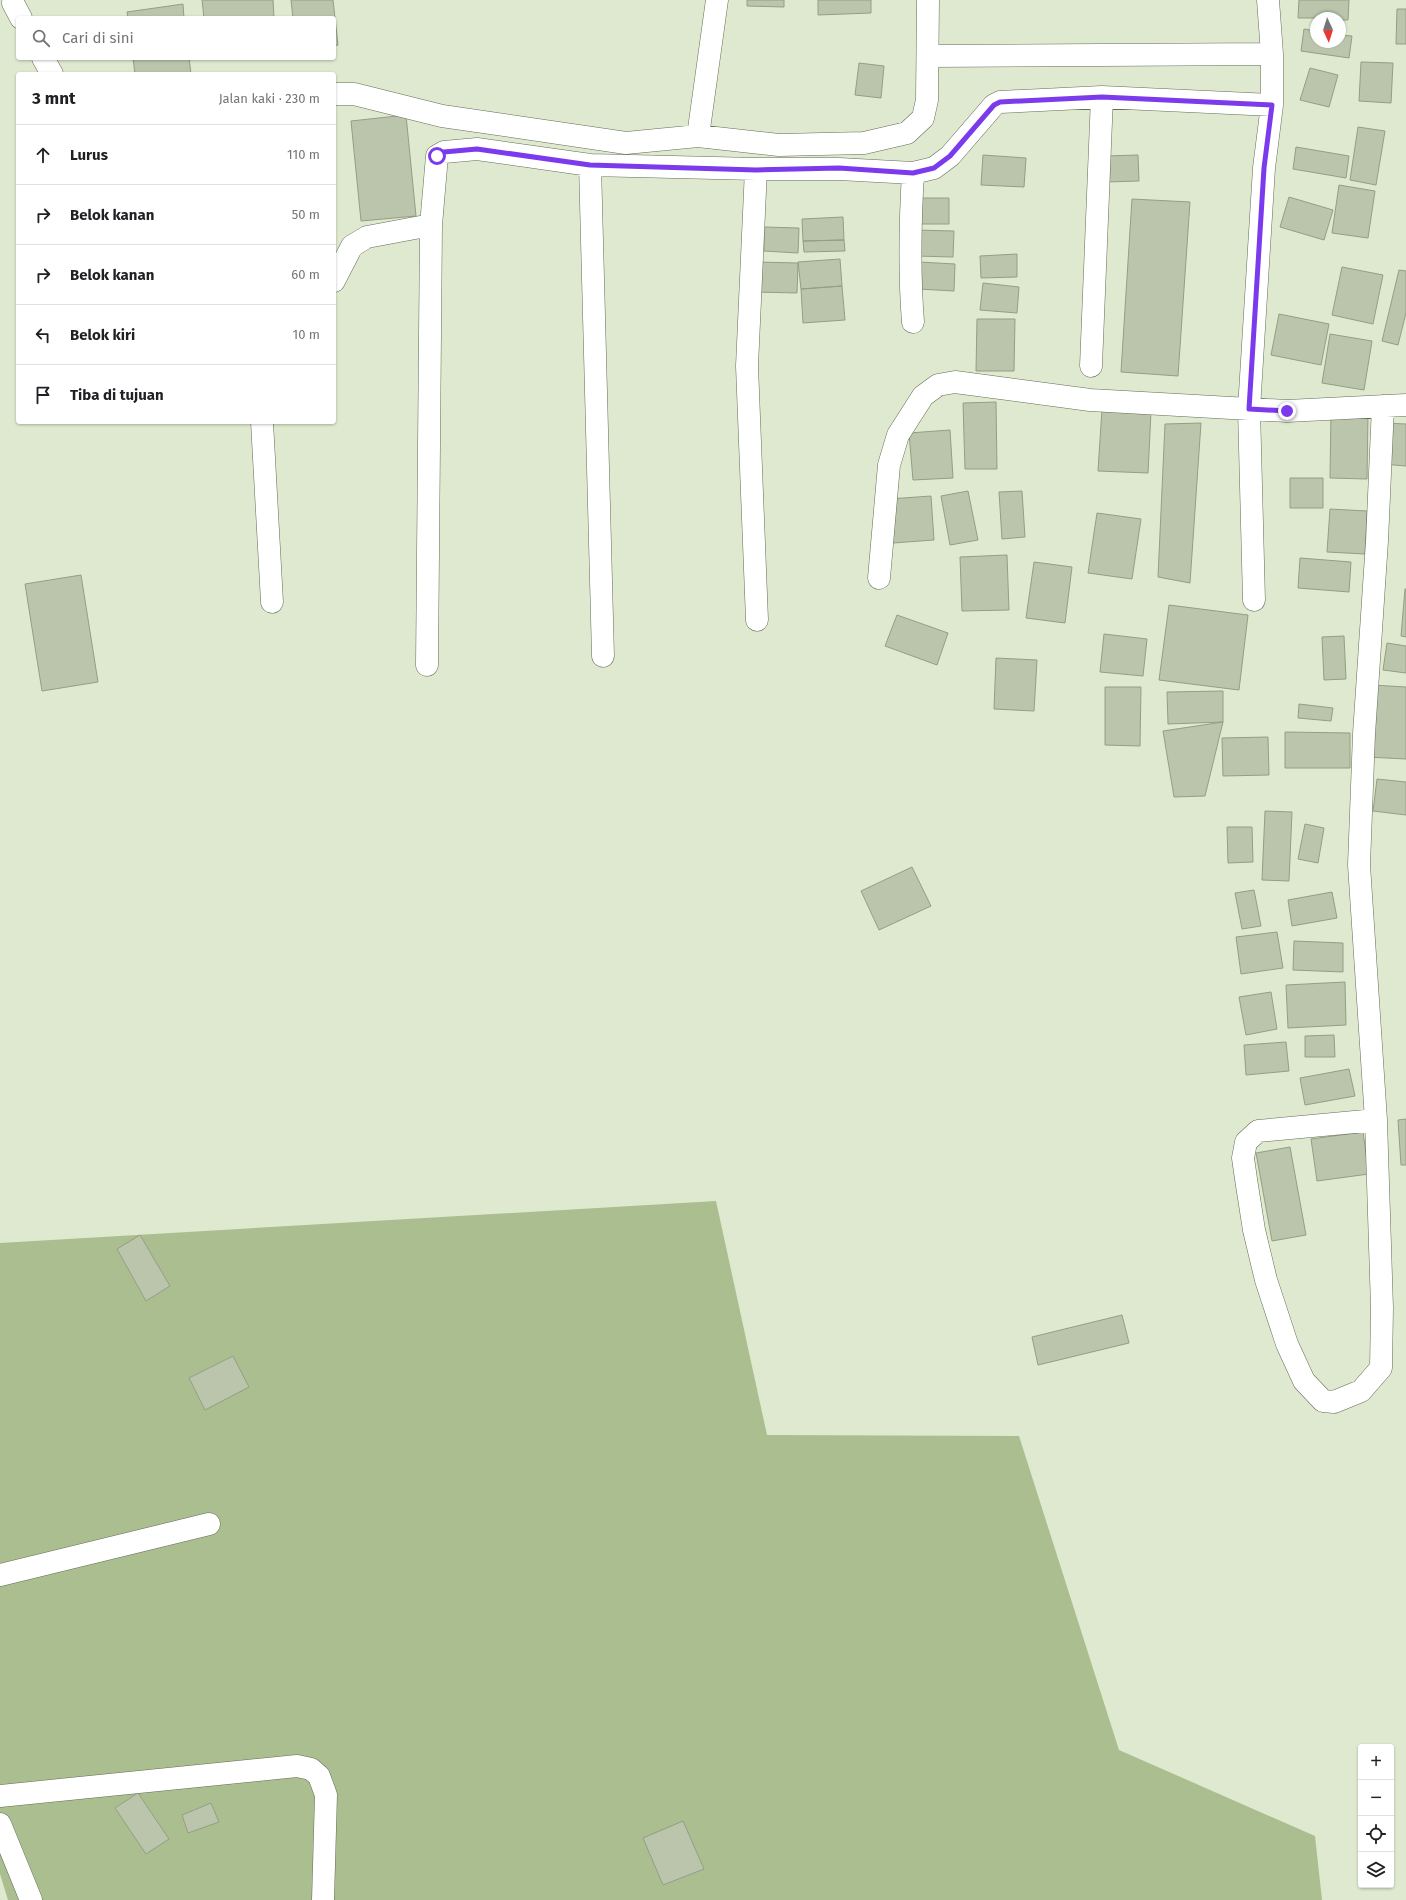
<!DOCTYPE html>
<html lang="id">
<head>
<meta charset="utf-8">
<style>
	body { margin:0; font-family:"Fira Sans",sans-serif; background:#f6f6f6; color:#202124 }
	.controls { position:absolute; right:12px; bottom:12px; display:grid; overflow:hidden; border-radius:4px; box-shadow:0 1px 3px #0004 }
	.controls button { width:36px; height:36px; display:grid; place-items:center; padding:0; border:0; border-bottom:1px solid #e0e0e0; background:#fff; color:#202124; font:20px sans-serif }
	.compass { position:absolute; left:1310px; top:12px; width:36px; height:36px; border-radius:50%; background:#fff; box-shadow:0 1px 3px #0004; rotate:176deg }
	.stop { position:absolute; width:12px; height:12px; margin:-9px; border:3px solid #7c3aed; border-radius:50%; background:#fff }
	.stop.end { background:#7c3aed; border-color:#fff; box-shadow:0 1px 4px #0008 }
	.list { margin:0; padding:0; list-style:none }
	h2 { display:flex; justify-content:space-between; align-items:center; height:52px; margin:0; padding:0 16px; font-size:17px }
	h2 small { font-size:13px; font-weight:400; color:#757577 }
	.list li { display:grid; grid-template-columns:26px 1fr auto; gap:12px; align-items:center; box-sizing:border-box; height:60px; padding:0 16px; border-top:1px solid #e0e0e0 }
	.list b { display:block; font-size:15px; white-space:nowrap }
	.list em { font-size:13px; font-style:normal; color:#757577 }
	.icon { flex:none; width:22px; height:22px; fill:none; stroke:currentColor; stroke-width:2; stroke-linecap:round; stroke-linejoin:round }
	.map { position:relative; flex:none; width:1406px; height:1900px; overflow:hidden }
	.search { position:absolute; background:#fff; box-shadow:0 1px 3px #0004; left:16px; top:16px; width:320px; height:44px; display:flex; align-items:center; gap:10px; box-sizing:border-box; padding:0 14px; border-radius:4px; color:#757577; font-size:15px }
	.panel { position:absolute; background:#fff; box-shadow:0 1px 3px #0004; left:16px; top:72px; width:320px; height:352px; border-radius:4px }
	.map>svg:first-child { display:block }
	.green { fill:#abbe8f }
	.building { fill:#bac5ab; stroke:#949e85 }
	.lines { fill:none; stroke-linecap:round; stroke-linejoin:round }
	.minor-casing { stroke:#636c55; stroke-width:23 }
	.minor { stroke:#fff; stroke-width:22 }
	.route { stroke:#7c3aed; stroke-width:5 }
</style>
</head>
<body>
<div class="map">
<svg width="1406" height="1900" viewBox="0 0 1406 1900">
	<rect width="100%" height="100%" fill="#dee9cf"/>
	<path class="green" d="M716,1201L767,1435L1019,1436L1119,1750L1315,1836L1322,1900H8L0,1874V1243Z"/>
	<path class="building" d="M202,0H273L274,18H204Z
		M291,0H333L338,45L334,46V18H293Z
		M747,0H784V7L747,6Z
		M818,0H871V13L818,15Z
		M1299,0H1349L1348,20H1340V18H1298Z
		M183,4L184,18H128L127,12Z
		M1397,9H1406V44H1396Z
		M1304,29L1316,31V42H1340V35L1352,36L1349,58L1301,51Z
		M133,58H189L191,74H135Z
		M1361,62L1393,63L1391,103L1359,101Z
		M859,63L884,66L881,98L855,95Z
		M1310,68L1338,75L1329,107L1300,100Z
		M406,115L416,216L361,221L351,121Z
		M1358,127L1385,131L1376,185L1350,180Z
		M1296,147L1349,156L1346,178L1293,169Z
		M983,155L1026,158L1024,187L981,185Z
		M1138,155L1139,181L1107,182L1106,156Z
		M1339,185L1375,191L1368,238L1332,233Z
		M1289,197L1333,210L1324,240L1280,227Z
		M916,198H949V224H916Z
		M1132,199L1190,202L1178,376L1121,372Z
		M843,217L844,240L803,241L802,219Z
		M764,227L799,228L798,253L764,251Z
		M916,230L954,231L953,257L915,256Z
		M844,240L845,251L804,252L803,241Z
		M1017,254V277L981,278L980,256Z
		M840,259L842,286L801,289L798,262Z
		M757,262L798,263L797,293L756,292Z
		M919,262L955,264L954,291L918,289Z
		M1342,267L1383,275L1373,324L1332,315Z
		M1399,270L1406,271V313L1398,345L1382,341Z
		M983,283L1019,287L1017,313L980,310Z
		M842,286L845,320L803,323L801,289Z
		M1279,314L1329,324L1321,365L1271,355Z
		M977,319H1015L1014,371H976Z
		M1330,334L1372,341L1364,390L1322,383Z
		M996,402L997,469H965L963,403Z
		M1102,409L1151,412L1148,473L1098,471Z
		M1331,412L1368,413L1367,479L1330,478Z
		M1201,423L1190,583L1158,577L1165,424Z
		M1384,423L1406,424V466L1382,464Z
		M950,430L953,478L913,480L909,433Z
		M1290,478H1323V508H1290Z
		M968,491L978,540L950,545L941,496Z
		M1022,491L1025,537L1002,539L999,492Z
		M931,496L934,540L893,543L889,499Z
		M1330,509L1367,511L1365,554L1327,552Z
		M1097,513L1141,519L1132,579L1088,573Z
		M1007,555L1009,610L962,611L960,557Z
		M1300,558L1351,562L1349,592L1298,588Z
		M1034,562L1072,567L1065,623L1026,618Z
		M81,575L98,682L42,691L25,584Z
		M1405,589H1406V637L1401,636Z
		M1169,605L1248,615L1239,690L1159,680Z
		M897,615L948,633L937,665L885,646Z
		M1104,634L1147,639L1143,676L1100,672Z
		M1344,636L1346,679L1324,680L1322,637Z
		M1387,643L1406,646V673L1383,670Z
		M996,658L1037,660L1034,711L994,709Z
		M1372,685L1406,687V759L1367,757Z
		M1105,687H1141L1140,746L1105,745Z
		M1223,691V722L1168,724L1167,692Z
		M1299,704L1333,708L1331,721L1298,718Z
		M1223,722L1205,796L1174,797L1163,731Z
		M1285,732L1350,733V768H1285Z
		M1268,737L1269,775L1223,776L1222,738Z
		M1377,779L1406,782V815L1373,811Z
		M1265,811L1292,812L1289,881L1262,880Z
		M1305,824L1324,828L1318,863L1298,859Z
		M1227,827H1252L1253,862L1228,863Z
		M912,867L931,906L879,930L861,891Z
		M1254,890L1261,926L1242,929L1235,893Z
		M1332,892L1337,918L1292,926L1288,900Z
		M1277,932L1283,968L1241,974L1236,937Z
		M1294,941L1343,943V972L1293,970Z
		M1345,982L1346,1025L1288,1028L1286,985Z
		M1271,992L1277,1029L1246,1035L1239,997Z
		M1334,1035L1335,1057H1305V1036Z
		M1286,1042L1289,1071L1246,1075L1244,1045Z
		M1349,1069L1355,1096L1305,1105L1300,1078Z
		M1406,1119V1165H1401L1398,1120Z
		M1363,1132L1369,1174L1317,1181L1311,1139Z
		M1290,1147L1306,1235L1272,1241L1256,1153Z
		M140,1235L170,1286L146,1301L117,1249Z
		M1122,1315L1129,1343L1038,1365L1032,1337Z
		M233,1356L249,1387L205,1410L189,1378Z
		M138,1793L169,1839L146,1854L115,1808Z
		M211,1803L219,1822L188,1833L182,1815Z
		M683,1821L704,1869L663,1885L643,1838Z"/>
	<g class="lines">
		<g class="minor-casing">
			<path id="minor" d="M13,3L21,18
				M928,56L1272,54
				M43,58L52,74
				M334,94H354L442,116L626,143L698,136L779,145L864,143L907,133L923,118L927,100L928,0
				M698,136L717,0
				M590,165L603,656
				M756,169L747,366L757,620
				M913,173C910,223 909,272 913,322
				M334,281L352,246L367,237L431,225L437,156L444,152L477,149L590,165L756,169H839L913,173L934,168L950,156L994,105L1000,102L1102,97L1272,105
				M1091,366L1102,97
				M262,422L272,602
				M879,578L889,465L898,435L923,396L938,385L955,382L1090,400L1249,409L1287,411L1406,405
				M1254,600L1249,409L1264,168L1272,105V54L1268,0
				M427,665L431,225
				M1376,1120L1258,1131L1246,1142L1243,1158L1246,1179L1254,1230L1266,1280L1287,1344L1304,1381L1323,1401L1334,1402L1361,1391L1381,1368L1382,1308L1376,1120L1359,865L1364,734L1377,541L1383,406
				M0,1575L209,1524
				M0,1796L297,1766L311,1769L319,1776L326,1795L323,1900
				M0,1824L31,1900"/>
		</g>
		<use href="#minor" class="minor"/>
	</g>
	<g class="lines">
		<path class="route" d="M437,156L444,152L477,149L590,165L756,170L839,168L913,173L934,168L950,156L994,105L1000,102L1102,97L1272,105L1264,168L1249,409L1287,411"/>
	</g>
</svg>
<div class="controls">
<button>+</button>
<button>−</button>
<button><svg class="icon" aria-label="locate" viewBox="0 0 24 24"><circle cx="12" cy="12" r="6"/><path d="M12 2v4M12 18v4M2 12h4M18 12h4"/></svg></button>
<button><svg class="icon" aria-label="layers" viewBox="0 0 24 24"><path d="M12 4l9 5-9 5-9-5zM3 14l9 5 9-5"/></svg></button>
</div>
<svg class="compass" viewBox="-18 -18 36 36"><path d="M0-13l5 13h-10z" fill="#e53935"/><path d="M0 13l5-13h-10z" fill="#757577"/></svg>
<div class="stop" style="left:437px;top:156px"></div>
<div class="stop end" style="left:1287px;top:411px"></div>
<div class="search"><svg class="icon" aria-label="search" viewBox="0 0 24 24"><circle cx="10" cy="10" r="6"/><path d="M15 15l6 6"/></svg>Cari di sini</div>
<section class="panel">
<h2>3 mnt<small>Jalan kaki · 230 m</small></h2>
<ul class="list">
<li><svg class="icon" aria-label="ahead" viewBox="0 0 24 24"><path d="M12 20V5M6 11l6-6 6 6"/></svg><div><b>Lurus</b></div><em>110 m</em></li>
<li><svg class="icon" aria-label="right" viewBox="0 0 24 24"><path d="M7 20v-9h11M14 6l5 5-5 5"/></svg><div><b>Belok kanan</b></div><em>50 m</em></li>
<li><svg class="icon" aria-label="right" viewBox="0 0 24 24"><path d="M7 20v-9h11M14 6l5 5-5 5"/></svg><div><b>Belok kanan</b></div><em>60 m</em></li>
<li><svg class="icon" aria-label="left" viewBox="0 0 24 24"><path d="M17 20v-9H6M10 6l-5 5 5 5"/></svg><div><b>Belok kiri</b></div><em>10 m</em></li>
<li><svg class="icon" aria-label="arrive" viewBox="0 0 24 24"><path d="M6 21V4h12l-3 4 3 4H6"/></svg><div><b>Tiba di tujuan</b></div></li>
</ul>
</section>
</div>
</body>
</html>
